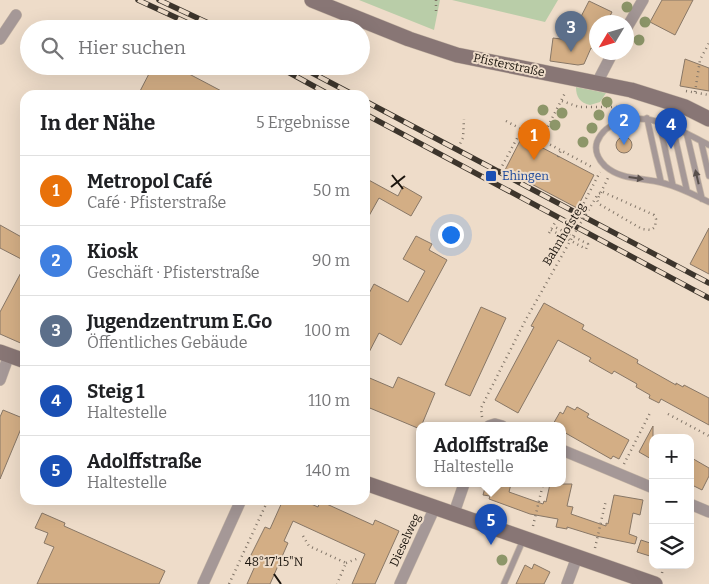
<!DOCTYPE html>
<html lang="de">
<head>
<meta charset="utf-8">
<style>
	body { margin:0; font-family:Bitter,serif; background:#f2f2f2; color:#202124 }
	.controls { position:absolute; right:15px; bottom:15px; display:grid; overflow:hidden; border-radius:10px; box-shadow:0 5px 20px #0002 }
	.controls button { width:45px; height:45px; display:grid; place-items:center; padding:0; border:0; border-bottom:1px solid #e0e0e0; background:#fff; color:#202124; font:25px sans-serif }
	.compass { position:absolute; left:589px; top:15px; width:45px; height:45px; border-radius:50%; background:#fff; box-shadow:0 5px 20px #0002; rotate:232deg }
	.you { position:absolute; left:450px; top:234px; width:18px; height:18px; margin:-12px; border:4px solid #fff; border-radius:50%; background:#1a73e8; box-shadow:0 0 0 8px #1a73e833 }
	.badge { display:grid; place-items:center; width:32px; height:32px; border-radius:50%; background:#b45309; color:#fff; font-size:16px; font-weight:700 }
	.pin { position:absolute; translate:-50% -41px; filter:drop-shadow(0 1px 2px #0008) }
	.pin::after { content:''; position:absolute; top:26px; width:18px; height:15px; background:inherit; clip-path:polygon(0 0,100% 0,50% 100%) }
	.popup { position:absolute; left:416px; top:422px; width:150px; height:65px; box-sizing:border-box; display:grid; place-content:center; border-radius:10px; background:#fff; filter:drop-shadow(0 1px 4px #0005); font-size:16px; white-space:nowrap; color:#757577 }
	.popup b { font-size:19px; color:#202124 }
	.popup::after { content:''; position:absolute; left:50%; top:100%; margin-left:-10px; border:10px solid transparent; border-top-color:#fff }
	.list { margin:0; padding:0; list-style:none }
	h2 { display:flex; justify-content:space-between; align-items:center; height:65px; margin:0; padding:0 20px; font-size:21px }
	h2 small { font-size:16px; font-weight:400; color:#757577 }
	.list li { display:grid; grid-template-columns:32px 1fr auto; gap:15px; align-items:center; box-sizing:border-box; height:70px; padding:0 20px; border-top:1px solid #e0e0e0 }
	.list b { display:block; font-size:19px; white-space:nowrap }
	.list p { margin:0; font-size:16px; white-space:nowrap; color:#757577 }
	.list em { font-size:16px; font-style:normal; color:#757577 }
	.icon { flex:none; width:28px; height:28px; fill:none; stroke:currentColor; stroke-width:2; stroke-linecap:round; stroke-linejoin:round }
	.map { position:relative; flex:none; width:709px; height:584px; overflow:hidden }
	.search { position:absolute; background:#fff; box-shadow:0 5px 20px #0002; left:20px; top:20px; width:350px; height:55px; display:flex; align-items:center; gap:12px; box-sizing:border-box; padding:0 18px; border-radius:28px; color:#757577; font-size:19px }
	.panel { position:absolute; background:#fff; box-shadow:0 5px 20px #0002; left:20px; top:90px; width:350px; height:415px; border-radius:15px }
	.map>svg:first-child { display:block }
	.green { fill:#b9cda8 }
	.building { fill:#d3ae85; stroke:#876 }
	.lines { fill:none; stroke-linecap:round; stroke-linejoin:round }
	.lane-casing { stroke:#c8b8a7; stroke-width:7 }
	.street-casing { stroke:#c8b8a7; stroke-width:12 }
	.secondary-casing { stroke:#c8b8a7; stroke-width:16 }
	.path { stroke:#817568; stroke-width:2.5; stroke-dasharray:1 4; stroke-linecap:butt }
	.lane { stroke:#a59897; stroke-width:5.5 }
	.street { stroke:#a59897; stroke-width:11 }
	.secondary { stroke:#887675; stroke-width:15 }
	.rail-casing { stroke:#3d352c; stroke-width:5.5 }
	.rail { stroke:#eedcc9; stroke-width:4; stroke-dasharray:11; stroke-linecap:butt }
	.path-bridge { stroke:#817568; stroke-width:2.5; stroke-dasharray:1 4; stroke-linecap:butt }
	.tree { fill:#8d9669 }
	.oneway { fill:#59504c }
	.ticks { fill:none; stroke:#1b150e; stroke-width:2 }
	.transit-dot { fill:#1a4fb4; stroke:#eedcc9; stroke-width:2 }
	.labels { text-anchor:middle; stroke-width:4; stroke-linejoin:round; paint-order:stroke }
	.street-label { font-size:12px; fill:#1b150e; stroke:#eedcc9 }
	.transit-label { font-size:12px; fill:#164399; stroke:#eedcc9; text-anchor:start }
	.ticks-label { font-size:12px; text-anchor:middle; fill:#1b150e; stroke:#eedcc9; stroke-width:4; stroke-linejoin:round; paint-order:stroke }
</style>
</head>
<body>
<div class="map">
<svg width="709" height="584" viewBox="0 0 709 584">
	<rect width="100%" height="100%" fill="#eedcc9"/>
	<path class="green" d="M359,0H440L434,30Z
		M452,0H558L545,22Z
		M576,87L606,93L600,102L590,105C580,103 576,97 576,87Z"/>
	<path class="building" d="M662,0H693L675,35L650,22Z
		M589,1L612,12L607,22H596V43L593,49L591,48L584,64L578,65L550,61L553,38L569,40Z
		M685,59L709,68V91L680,86Z
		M153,66H174L229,95H138Z
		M522,137L594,175L577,208L505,170Z
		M616 145a8 8 0 1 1 16 0a8 8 0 1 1-16 0Z
		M365,178L398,196L403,186L422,197L411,216L379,198L365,223Z
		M0,225L25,239V261L0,248Z
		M709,228V274L690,264Z
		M416,236L432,244L429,250L447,260L401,345L379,333L365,360V301L374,284L408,302L425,271L403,259Z
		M25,265V345L0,334V312Z
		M544,303L584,325L582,329L638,360L637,363L676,385V383L683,387L684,385L709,398V425L661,399L659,403L649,398L650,395L636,387L637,384L614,371L612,374L589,361L591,358L558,340L518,413L495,400L534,327L531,326Z
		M481,307L506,318L470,396L445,385Z
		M365,376L393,388L398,377L435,393L420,429L365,406Z
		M567,406L575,410L577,407L589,414L587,417L629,440L619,459L613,456L611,459L562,431V426H552L560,412L563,414Z
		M3,410L25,419L0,479V417Z
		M653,426V460L639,452Z
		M690,457L709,468V476L702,490L690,484Z
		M486,484H511L509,492L543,504L544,501L546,502L550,484H572L567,506L573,507L571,514L606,526V523L608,524L614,495L643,500L640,515L633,513L629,534L637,537L635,544L596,536L567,527V529L556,527L558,519L530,514L489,499L490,496L483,495Z
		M283,500H302L318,507L320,501L373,525L375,520L399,531L375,584H352L365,554L293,521L284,541L288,543L270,584H247L255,566L247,563L265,527L270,529Z
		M42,513L65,523L64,526L165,571L159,584H37L54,547L44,543L48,533L35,528Z
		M641,540L653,544V557L637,552Z
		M534,564L550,572L544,584H516L525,565L532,569Z"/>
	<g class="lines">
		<g class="lane-casing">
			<path id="lane" d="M647,118L661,182
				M659,121L673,186
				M673,128L687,191
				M687,135L702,199
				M701,141L709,176
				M709,145C681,131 652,111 619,122C610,125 601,132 597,142C594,151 599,160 605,166C622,181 643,177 663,183C680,187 694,195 709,202
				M504,584L523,540"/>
		</g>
		<g class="street-casing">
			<path id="street" d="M626,29L643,0
				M0,39L16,15
				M599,84L600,77L613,52
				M0,380L9,355
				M489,426L495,424L502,426
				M562,450L653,488
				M690,504L709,512
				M454,513L464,484
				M203,584L241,500
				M400,584L435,507
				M567,584L577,557"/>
		</g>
		<g class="secondary-casing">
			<path id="secondary" d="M312,0L409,39L457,55L631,90L685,107L709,119
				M0,352L25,361
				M365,483L655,584"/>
		</g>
		<path class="path" d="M436,11V0
			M686,91L709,95
			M695,92L700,60L709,43
			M562,101L579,107H622
			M506,121L592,167
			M541,140L566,91
			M458,148L463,138L464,119
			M558,157L561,150
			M500,170L522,129
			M603,192L654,215L656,219L655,227L651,230L642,229L599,204L597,200L608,178
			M579,212L600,172
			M551,230L586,249L588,244L553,226
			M549,233L556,221
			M668,414L709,436
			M482,417L481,408L525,321L573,236
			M624,464L651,411
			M533,526L543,484
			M303,536L309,546L346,563L337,584
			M595,548L606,500
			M346,563L359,558
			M662,573L664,565
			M229,584L268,500"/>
		<use href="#lane" class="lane"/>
		<use href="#street" class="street"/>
		<use href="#secondary" class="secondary"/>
		<g class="rail-casing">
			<path id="rail" d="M138,0L201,29
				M159,0L221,29
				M277,66L330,95
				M299,66L354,95
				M365,101L709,283
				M365,114L709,298"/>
		</g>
		<use href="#rail" class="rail"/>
		<path class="path-bridge" d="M573,236L598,194L603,192"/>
	</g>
	<g class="tree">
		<circle cx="627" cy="7" r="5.5"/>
		<circle cx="645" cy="22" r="5.5"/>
		<circle cx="639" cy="40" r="5.5"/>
		<circle cx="607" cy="102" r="5.5"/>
		<circle cx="543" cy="110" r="5.5"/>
		<circle cx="562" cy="113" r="5.5"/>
		<circle cx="599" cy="115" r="5.5"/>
		<circle cx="555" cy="125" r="5.5"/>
		<circle cx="592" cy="128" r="5.5"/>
		<circle cx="583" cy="142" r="5.5"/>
		<circle cx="502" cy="560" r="5.5"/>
	</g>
	<defs><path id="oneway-solid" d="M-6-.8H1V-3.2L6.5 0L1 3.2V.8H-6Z" transform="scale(1.25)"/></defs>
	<g class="oneway">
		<use href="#oneway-solid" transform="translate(697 177) rotate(-103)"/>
		<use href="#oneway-solid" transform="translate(636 178) rotate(8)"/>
	</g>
	<path class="ticks" d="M392,175L403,189M391,187L405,176M274,574L281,584"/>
	<rect class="transit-dot" x="485" y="170" width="12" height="12" rx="2.5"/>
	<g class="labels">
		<g class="street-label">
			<text transform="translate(509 65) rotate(12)" y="4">Pfisterstraße</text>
			<text transform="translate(564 234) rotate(-59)" y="4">Bahnhofsteg</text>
			<text transform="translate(405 540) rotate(-65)" y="4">Dieselweg</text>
		</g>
		<g class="transit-label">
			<text x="502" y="180">Ehingen</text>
		</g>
	</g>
	<g class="ticks-label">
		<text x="274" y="566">48°17'15"N</text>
	</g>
</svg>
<div class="controls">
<button>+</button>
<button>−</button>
<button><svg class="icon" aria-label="layers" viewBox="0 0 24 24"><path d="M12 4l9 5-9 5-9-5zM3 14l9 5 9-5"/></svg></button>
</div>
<svg class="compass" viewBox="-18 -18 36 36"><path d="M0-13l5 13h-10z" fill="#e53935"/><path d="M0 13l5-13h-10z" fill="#757577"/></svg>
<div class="you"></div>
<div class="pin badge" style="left:534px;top:160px;background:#e8710a">1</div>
<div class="pin badge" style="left:624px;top:145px;background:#3f7fe0">2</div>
<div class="pin badge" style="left:571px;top:52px;background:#5c6f8a">3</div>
<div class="pin badge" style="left:671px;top:149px;background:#1a4fb4">4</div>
<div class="pin badge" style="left:491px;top:545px;background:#1a4fb4">5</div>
<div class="popup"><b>Adolffstraße</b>Haltestelle</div>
<div class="search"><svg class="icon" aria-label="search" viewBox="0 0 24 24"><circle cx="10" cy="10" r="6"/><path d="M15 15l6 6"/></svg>Hier suchen</div>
<section class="panel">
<h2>In der Nähe<small>5 Ergebnisse</small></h2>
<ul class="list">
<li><span class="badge" style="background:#e8710a">1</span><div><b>Metropol Café</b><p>Café · Pfisterstraße</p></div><em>50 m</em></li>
<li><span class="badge" style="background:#3f7fe0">2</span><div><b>Kiosk</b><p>Geschäft · Pfisterstraße</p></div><em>90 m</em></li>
<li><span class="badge" style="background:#5c6f8a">3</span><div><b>Jugendzentrum E.Go</b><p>Öffentliches Gebäude</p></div><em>100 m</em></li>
<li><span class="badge" style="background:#1a4fb4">4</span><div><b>Steig 1</b><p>Haltestelle</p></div><em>110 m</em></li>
<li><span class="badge" style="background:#1a4fb4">5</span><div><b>Adolffstraße</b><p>Haltestelle</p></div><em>140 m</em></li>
</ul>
</section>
</div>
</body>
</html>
